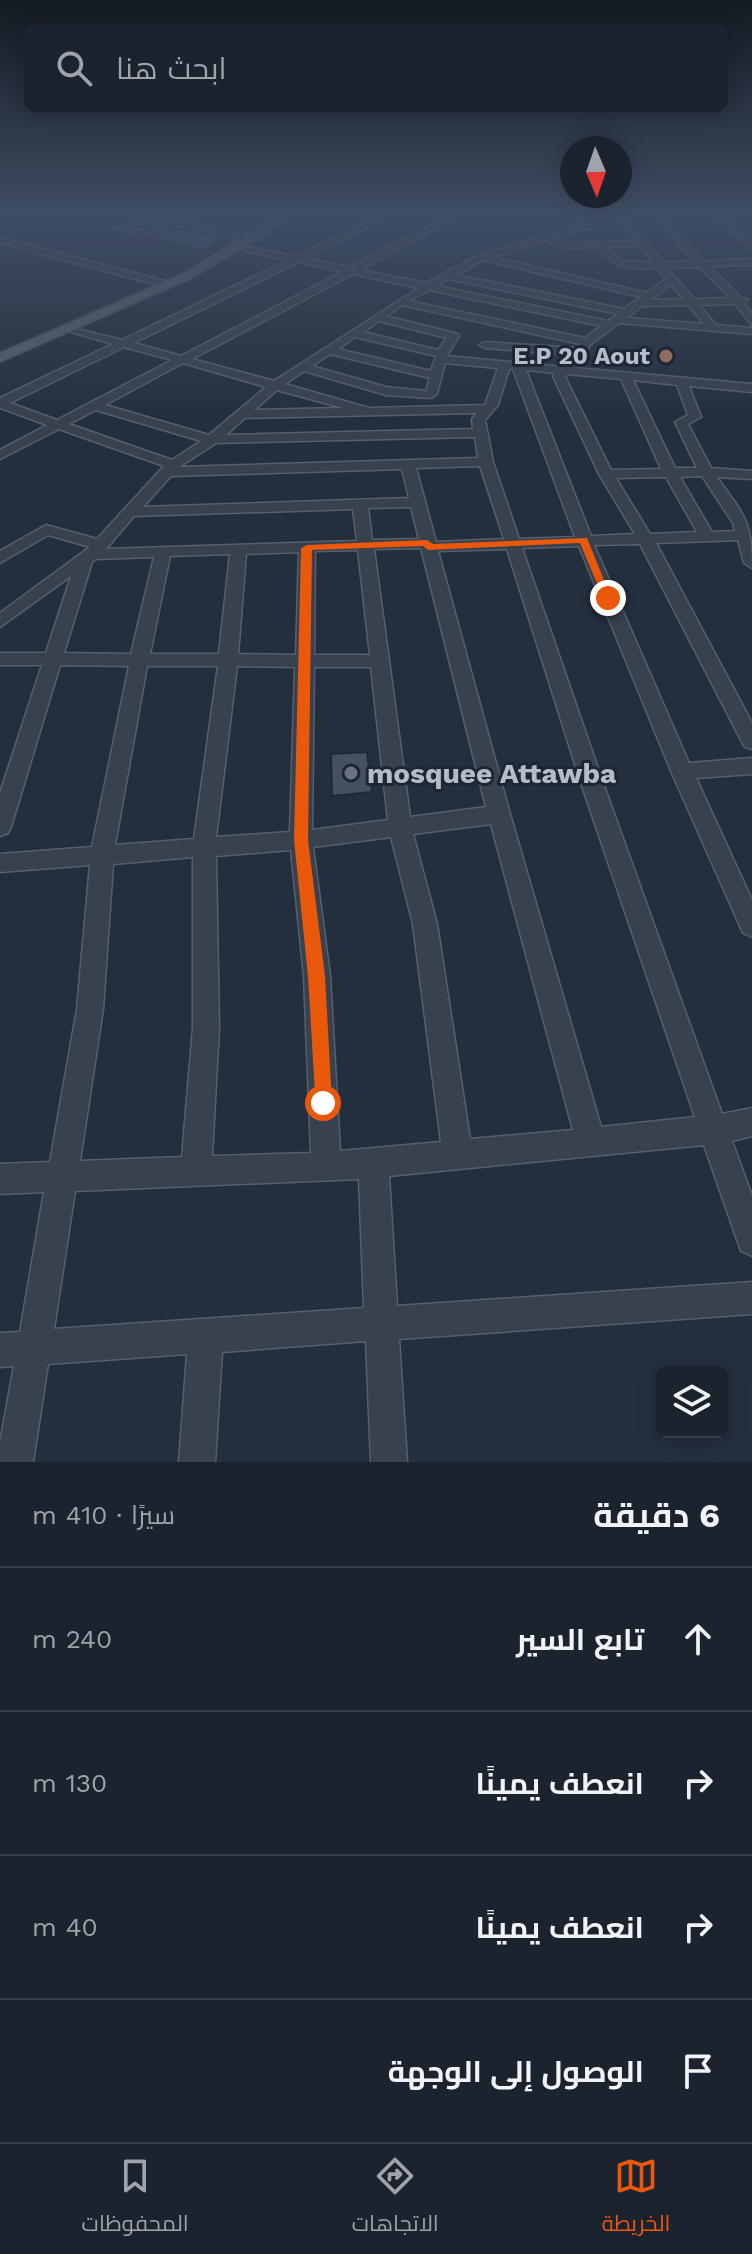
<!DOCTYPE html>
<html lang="ar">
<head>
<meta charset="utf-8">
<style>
	body { margin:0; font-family:"Work Sans",Cairo,sans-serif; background:#282f3a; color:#f1f3f6; direction:rtl }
	.controls { position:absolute; right:24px; bottom:24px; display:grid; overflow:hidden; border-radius:12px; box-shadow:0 4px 20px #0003 }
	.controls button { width:72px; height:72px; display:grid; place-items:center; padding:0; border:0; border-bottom:2px solid #39404a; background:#1b232e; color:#f1f3f6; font:40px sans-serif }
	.compass { position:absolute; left:560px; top:136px; width:72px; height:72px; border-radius:50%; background:#1b232e; box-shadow:0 4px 20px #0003; rotate:178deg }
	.stop { position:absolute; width:24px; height:24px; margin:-18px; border:6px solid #ea580c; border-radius:50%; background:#fff }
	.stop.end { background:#ea580c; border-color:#fff; box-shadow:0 2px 8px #0008 }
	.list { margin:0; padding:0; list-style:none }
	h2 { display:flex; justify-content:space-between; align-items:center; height:104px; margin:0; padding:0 32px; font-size:34px }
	h2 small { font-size:26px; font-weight:400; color:#a0a4aa }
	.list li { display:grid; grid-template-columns:52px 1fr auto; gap:24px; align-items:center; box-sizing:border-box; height:144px; padding:0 32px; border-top:2px solid #39404a }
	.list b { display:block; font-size:30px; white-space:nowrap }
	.list em { font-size:26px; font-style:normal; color:#a0a4aa }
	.icon { flex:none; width:44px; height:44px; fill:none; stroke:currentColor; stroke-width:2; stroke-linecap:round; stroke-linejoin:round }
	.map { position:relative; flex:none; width:752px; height:1462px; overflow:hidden; direction:ltr }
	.search { position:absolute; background:#1b232e; box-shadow:0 4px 20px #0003; left:24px; right:24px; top:24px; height:88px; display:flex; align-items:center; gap:20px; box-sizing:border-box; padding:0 28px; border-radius:12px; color:#a0a4aa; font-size:30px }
	.sheet { height:680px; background:#1b232e }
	nav { display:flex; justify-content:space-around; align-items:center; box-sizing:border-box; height:112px; border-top:2px solid #39404a; background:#1b232e; font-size:22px; color:#a0a4aa }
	nav a { display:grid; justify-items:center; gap:4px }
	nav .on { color:#ea580c }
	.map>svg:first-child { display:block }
	.building { fill:#455162; stroke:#1f2835; stroke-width:2 }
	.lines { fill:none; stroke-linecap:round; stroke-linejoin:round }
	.minor-casing { stroke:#565f6c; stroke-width:3 }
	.major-casing { stroke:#414a57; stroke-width:3 }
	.minor { fill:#38414e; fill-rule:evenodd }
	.major { fill:#56606e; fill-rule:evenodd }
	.route { fill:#ea580c }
	.education-dot { fill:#8d6e63; stroke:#1d2633; stroke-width:3 }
	.worship-dot { fill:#6b7280; stroke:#1d2633; stroke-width:3 }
	.labels { text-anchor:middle; stroke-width:6; stroke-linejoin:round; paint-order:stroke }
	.far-poi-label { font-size:24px; font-weight:bold; fill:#b4bcc9; stroke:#1d2633; text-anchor:end }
	.poi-label { font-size:28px; font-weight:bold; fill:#b4bcc9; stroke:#1d2633; text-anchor:start }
</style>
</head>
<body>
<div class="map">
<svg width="752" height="1462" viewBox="0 0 752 1462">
	<rect width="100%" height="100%" fill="#242f3e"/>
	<path class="building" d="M176,228L225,238L204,250L148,238Z
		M367,752L372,792L332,796L331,754Z"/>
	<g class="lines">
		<g class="minor-casing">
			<path id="minor" d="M386,213H397L306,258L350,267L454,213H465L360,270L426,283L479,255L588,223L536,213H558L593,220L605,213H622L663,262L694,261L649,213H752V216L723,217L752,241V249L714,217H662L704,261L752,259V265L710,266L741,298L748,299L745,304L752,314V325L735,304L699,305L716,325L752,328V334L619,323L591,344L576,368L752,384V392L689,386L701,417L688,424L711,468L752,471V479L717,477C744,516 752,519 752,568L744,563L738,540L656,543L752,723V749L745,747L742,742L640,544L594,545L689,763L752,758V774L696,778L752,900V937L743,933L671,771L579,546L522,548L602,780L722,1114L752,1108V1136L732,1141L752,1196V1256L741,1251L704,1145L389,1176L397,1306L752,1282V1314L399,1339L407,1462H371L366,1341L222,1352L215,1462H179L187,1354L48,1364L33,1462H0V1443L14,1366L0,1367V1333L20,1332L44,1192L0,1194V1164L50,1162L77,1009L90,865L0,872V854L92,847L129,666L60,665L11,827L8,833L0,836V793L42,665H0V653H46L71,576L0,627V613L90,547L48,535L0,563V551L46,525L97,539L164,466L59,429L0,459V450L47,425L0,408V398L113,344L64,330V326L122,340L288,260L236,249V245L296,256ZM614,215L635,241L563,243L555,238L594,227ZM547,241L561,249L597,247C619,270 627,269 658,268L666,279L647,293L493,257ZM640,246L653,262L620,261L607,247ZM483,260L641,297L624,309L457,275ZM298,262L342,272L181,356L134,343ZM699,267L730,298L694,299L667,268ZM353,274L419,288L274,381L192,359ZM449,279L618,314L608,321L437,286ZM671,284L683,299L651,300ZM429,290L601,326L585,338L409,301ZM402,305L580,344L577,348L485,342L479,345L485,348L573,355L563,367L447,356L459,336L458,334L386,316ZM688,305L704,324L627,318L642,306ZM379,321L447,338L438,350L363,332ZM355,337L436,356L431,371L338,349ZM124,347L172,360L57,420L10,403ZM330,354L430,378L426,391L386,387L312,366ZM183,363L266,387L209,435L105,405ZM445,363L498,368L485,405L369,408L285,384L304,371L386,395L431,398L437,394ZM509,369H513L575,537L519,539L493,462L485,420L498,405ZM526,370L555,373L553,376L599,474L635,534L591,536ZM568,374L621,379L661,469L611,470L565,377ZM633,380L677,385L688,415L675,422L697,468H675ZM277,390L343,408L254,410ZM96,410L201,441L172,460L69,424ZM477,413L472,419L473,429L226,435L245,418ZM475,437L478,458L179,467L216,443ZM480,466L504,539L436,542L416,468ZM402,469L409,498L143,507L171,476ZM702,476L733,523L735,531L712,532L680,477ZM666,477L697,532L650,534L616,478ZM411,507L419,539L372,540L368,508ZM353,509L357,541L106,549L134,516ZM421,548L486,807L410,817L374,549ZM507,549L580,780L695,1117L601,1127L510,814L438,551ZM358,550L370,655H314L315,551ZM299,552L296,655L238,654L246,554ZM230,554L219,654H150L170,556ZM154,557L131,654L64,653L92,562L96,559ZM147,666H218L194,839L115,845ZM237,666L295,667L290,832L216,837ZM314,667H371L388,820L312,830ZM491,824L573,1130L470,1139L437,924L413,834ZM391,837L413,924L441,1142L340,1151L330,976L313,847ZM291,850L304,976L311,1153L212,1156L219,1028L216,856ZM193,857V1028L182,1157L80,1161L103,1009L113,864ZM359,1179L364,1308L54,1329L75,1191Z
				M151,215L253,235L257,238L253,241L176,225L142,237L114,228ZM151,220L166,223L141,231L127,228Z
				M0,237L168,282L170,284L165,287L0,243Z"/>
		</g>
		<g class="major-casing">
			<path id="major" d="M282,213H294L260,238L190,279L0,362V353L182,274Z"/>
		</g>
		<use href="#minor" class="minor"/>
		<use href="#major" class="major"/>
	</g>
	<linearGradient id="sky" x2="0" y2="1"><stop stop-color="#141a22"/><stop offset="0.51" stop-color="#3f4d63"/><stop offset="1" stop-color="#3f4d63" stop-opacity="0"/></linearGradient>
	<rect width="752" height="418" fill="url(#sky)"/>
	<path class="route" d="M587,538L612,600L603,598L580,543L428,550L423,546L312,550L308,840L325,976L332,1103L329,1110L323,1112L316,1110L308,976L294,840L301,548L307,545L427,540L433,544Z"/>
	<circle class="education-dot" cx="666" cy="356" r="8"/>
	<circle class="worship-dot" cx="351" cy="773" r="8"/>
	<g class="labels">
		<g class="far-poi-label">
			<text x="650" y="364">E.P 20 Aout</text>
		</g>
		<g class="poi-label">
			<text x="367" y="783">mosquee Attawba</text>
		</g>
	</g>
</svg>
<div class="controls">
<button><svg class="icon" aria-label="layers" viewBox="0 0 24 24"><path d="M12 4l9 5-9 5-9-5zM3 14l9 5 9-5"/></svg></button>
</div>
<svg class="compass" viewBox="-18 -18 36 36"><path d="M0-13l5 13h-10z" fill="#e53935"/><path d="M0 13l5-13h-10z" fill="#a0a4aa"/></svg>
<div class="stop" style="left:323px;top:1103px"></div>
<div class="stop end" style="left:608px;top:598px"></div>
<div class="search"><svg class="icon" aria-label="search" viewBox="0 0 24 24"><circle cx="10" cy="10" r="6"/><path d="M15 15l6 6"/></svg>ابحث هنا</div>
</div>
<section class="sheet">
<h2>6 دقيقة<small>سيرًا · 410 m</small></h2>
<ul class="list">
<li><svg class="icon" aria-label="ahead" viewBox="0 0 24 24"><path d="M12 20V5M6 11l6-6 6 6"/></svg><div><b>تابع السير</b></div><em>240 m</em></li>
<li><svg class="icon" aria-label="right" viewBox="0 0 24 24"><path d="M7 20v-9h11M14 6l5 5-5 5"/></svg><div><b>انعطف يمينًا</b></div><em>130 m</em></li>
<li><svg class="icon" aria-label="right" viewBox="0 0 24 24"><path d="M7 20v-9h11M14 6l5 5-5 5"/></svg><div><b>انعطف يمينًا</b></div><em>40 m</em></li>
<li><svg class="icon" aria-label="arrive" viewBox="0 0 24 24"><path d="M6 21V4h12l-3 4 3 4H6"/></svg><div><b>الوصول إلى الوجهة</b></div></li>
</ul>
</section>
<nav>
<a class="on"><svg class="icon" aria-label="map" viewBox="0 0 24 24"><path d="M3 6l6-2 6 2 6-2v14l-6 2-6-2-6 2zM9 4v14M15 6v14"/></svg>الخريطة</a>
<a><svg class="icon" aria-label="directions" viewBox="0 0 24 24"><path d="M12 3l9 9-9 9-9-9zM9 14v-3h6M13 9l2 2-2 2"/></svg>الاتجاهات</a>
<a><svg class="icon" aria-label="saved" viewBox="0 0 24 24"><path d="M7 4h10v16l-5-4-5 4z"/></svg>المحفوظات</a>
</nav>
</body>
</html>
